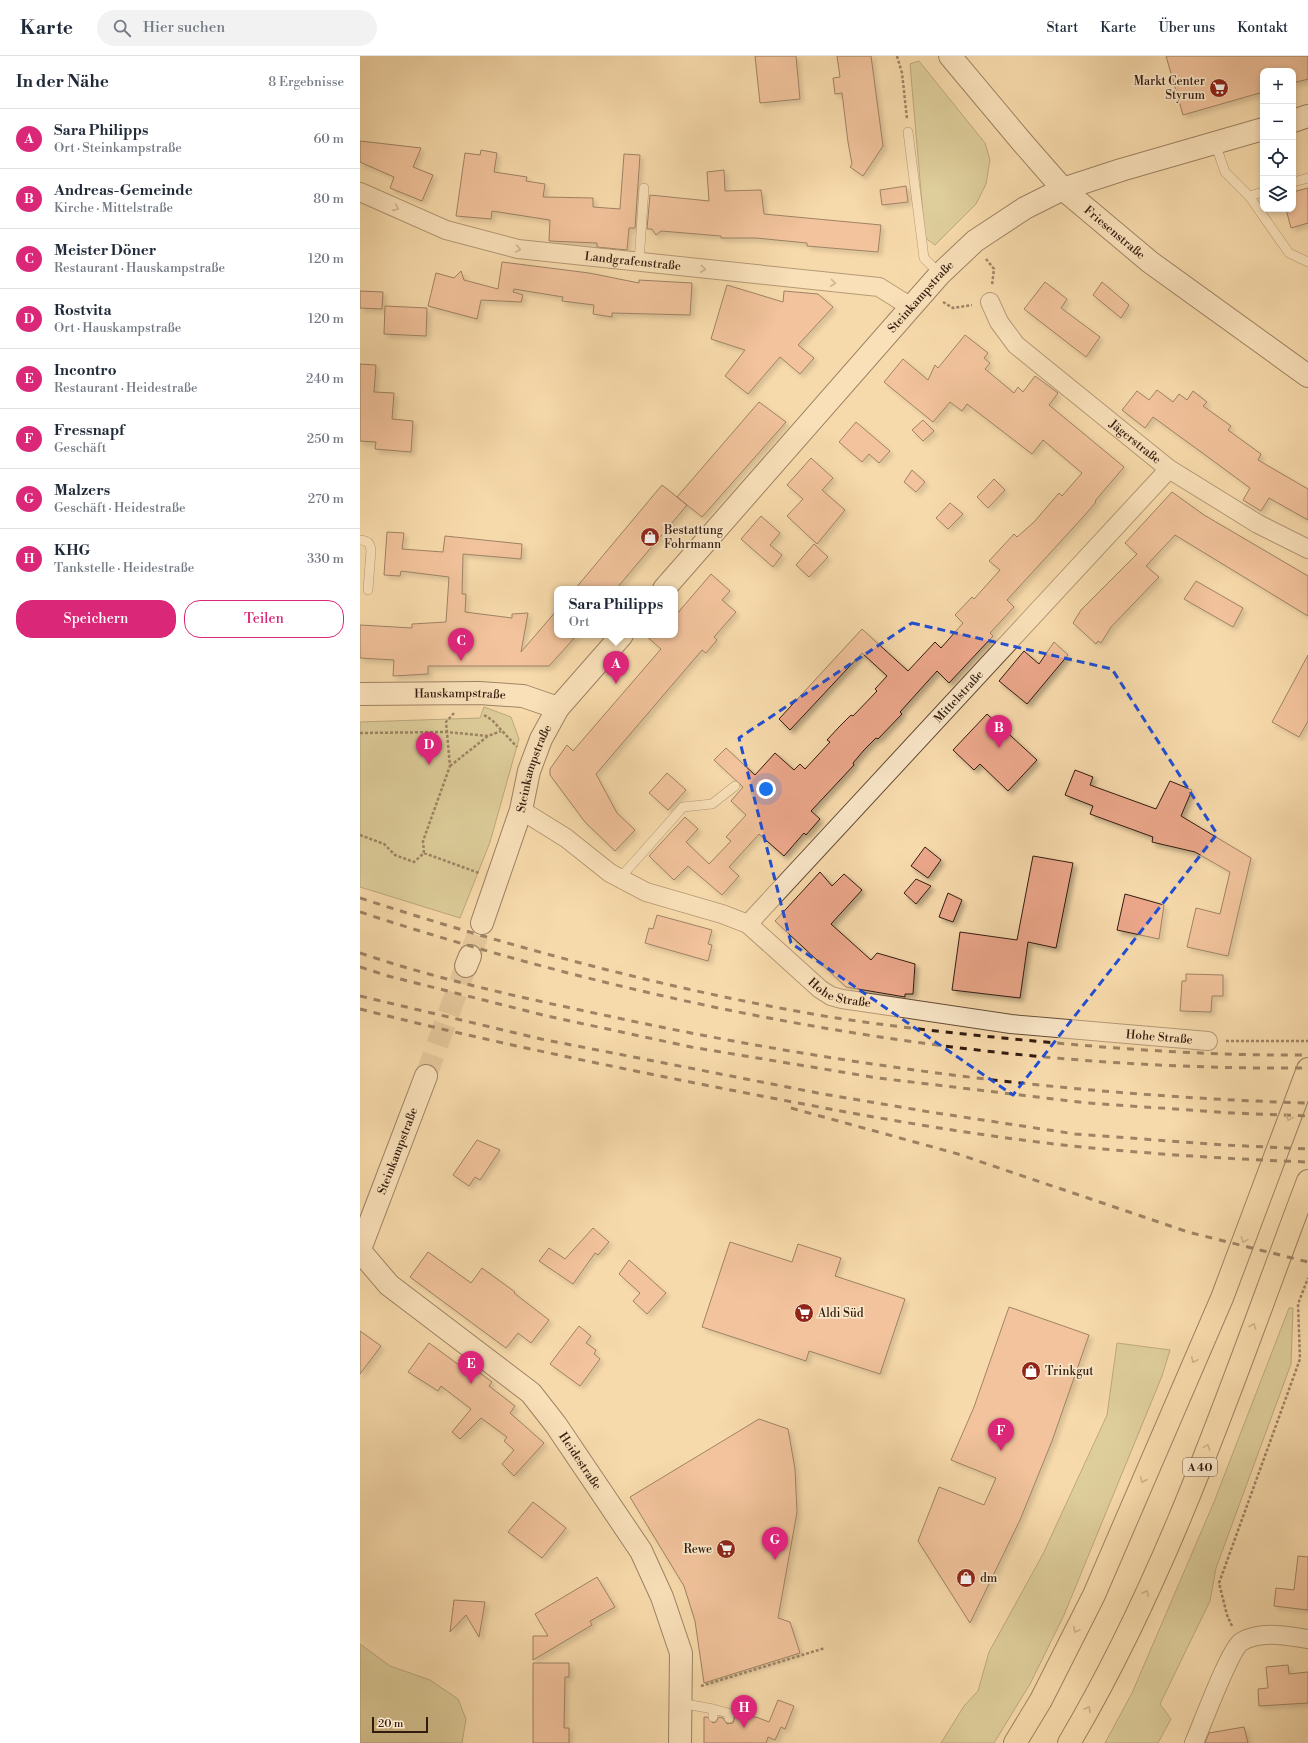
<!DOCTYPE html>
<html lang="de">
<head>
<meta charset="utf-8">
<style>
	body { margin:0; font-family:"Libre Bodoni",serif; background:#f2f2f3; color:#1f2937 }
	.controls { position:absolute; right:12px; top:12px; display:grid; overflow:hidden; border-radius:8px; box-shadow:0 2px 6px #0003 }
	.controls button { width:36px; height:36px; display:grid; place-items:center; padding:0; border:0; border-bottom:1px solid #e0e1e3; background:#fff; color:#1f2937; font:20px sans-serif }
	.scale { position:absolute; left:12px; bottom:10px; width:56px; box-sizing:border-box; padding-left:4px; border:2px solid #321b0f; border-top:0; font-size:11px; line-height:14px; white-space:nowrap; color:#321b0f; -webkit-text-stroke:3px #fae7c9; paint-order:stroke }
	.you { position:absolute; left:406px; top:733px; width:14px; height:14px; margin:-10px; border:3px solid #fff; border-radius:50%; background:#1a73e8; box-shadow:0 0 0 6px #1a73e833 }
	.badge { display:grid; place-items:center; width:26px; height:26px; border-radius:50%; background:#db2777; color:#fff; font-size:13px; font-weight:700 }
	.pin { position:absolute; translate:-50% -33px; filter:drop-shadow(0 1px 2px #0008) }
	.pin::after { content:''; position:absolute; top:21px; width:14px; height:12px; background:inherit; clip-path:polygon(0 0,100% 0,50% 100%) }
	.popup { position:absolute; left:194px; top:530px; width:124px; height:52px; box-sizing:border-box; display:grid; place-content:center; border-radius:8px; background:#fff; filter:drop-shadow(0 1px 3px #0005); font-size:13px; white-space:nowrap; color:#747a83 }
	.popup b { font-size:15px; color:#1f2937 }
	.popup::after { content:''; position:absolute; left:50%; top:100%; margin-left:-8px; border:8px solid transparent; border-top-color:#fff }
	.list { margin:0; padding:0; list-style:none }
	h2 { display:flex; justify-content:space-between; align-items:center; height:52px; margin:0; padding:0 16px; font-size:17px }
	h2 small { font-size:13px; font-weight:400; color:#747a83 }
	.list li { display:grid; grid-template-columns:26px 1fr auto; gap:12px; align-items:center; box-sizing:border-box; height:60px; padding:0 16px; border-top:1px solid #e0e1e3 }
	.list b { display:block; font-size:15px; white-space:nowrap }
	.list p { margin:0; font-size:13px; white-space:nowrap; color:#747a83 }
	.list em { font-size:13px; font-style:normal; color:#747a83 }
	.actions { display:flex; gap:8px; padding:12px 16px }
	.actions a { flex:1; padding:9px 0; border:1px solid #db2777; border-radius:16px; text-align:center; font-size:14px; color:#db2777 }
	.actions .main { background:#db2777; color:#fff }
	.icon { flex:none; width:22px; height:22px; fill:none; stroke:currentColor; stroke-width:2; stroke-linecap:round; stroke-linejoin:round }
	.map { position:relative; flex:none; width:948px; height:1687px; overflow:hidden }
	header { display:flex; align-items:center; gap:24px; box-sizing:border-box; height:56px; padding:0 20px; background:#fff; border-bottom:1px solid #e0e1e3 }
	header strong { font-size:19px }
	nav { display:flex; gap:22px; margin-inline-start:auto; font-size:14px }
	.search { width:280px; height:36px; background:#f2f2f3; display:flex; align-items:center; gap:10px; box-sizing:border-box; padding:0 14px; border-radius:22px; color:#747a83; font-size:15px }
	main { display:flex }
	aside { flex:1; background:#fff }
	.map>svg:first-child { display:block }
	.green { fill:#bfbe87; stroke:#786c4b }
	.building { fill:#eca78b; stroke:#321b0f; filter:url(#shadow) }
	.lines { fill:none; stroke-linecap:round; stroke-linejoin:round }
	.secondary-tunnel { stroke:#d0b48d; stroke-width:22; stroke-dasharray:22 11; stroke-linecap:butt }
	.lane-casing { stroke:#634b36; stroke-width:10 }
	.street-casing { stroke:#634b36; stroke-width:20 }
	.secondary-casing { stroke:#321b0f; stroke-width:24 }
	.highway-casing { stroke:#321b0f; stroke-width:24 }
	.path { stroke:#321b0f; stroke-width:2.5; stroke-dasharray:3 2; stroke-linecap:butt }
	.lane { stroke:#fae7c9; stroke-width:9 }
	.street { stroke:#fae7c9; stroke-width:18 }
	.secondary { stroke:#fae7c9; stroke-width:22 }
	.highway { stroke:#f7daac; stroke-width:22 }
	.rail { stroke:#321b0f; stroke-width:3; stroke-dasharray:7 7; stroke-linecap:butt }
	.oneway { stroke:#a08b75 }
	.oneway2 { stroke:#9e8465 }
	.marked { fill:none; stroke:#1d4ed8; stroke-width:3; stroke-dasharray:8 5; stroke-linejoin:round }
	.labels { text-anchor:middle; stroke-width:3.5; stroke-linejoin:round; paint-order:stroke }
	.shield { fill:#fae7c9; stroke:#6e5847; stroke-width:1 }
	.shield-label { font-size:11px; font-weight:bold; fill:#321b0f }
	.poi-label { font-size:12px; fill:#321b0f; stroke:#fae7c9; text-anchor:start }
	.street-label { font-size:12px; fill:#321b0f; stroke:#fae7c9 }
</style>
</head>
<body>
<header>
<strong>Karte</strong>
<div class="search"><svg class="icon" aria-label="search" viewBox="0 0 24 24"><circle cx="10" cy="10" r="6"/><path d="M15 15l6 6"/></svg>Hier suchen</div>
<nav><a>Start</a><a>Karte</a><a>Über uns</a><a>Kontakt</a></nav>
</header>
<main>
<aside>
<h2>In der Nähe<small>8 Ergebnisse</small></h2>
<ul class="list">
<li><span class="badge">A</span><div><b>Sara Philipps</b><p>Ort · Steinkampstraße</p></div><em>60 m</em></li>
<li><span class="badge">B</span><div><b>Andreas-Gemeinde</b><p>Kirche · Mittelstraße</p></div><em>80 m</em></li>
<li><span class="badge">C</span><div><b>Meister Döner</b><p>Restaurant · Hauskampstraße</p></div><em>120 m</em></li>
<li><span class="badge">D</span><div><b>Rostvita</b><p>Ort · Hauskampstraße</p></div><em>120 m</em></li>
<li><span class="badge">E</span><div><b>Incontro</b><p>Restaurant · Heidestraße</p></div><em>240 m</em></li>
<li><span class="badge">F</span><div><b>Fressnapf</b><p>Geschäft</p></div><em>250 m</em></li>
<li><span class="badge">G</span><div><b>Malzers</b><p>Geschäft · Heidestraße</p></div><em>270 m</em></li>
<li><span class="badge">H</span><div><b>KHG</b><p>Tankstelle · Heidestraße</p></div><em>330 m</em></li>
</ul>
<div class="actions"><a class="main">Speichern</a><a>Teilen</a></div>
</aside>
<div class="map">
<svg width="948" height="1687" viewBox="0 0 948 1687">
	<defs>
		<filter id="shadow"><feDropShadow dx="3.5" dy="3.5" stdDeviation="2" flood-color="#0004"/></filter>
	</defs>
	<rect width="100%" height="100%" fill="#f7daac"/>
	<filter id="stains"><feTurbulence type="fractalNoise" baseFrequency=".005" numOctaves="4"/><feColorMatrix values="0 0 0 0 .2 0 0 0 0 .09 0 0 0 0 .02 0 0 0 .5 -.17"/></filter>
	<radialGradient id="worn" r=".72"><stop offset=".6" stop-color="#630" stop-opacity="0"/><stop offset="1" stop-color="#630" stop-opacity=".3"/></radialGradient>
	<path class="green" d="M559,5L625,87L630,104L626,128L616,148L575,189L565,182L550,8Z
		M124,651L151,661L159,683L130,786L100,862L0,831V666L120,662Z
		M929,1252H933L931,1308L856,1512L850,1545L800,1648L811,1663L798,1687H745L772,1637L854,1446Z
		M757,1287L810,1294L802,1320L704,1559L670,1628L634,1687H581L604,1650L618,1635L629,1596L683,1498L747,1359Z
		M0,1588L30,1610L70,1624L98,1643L106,1663L102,1687H0Z"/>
	<path class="building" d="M395,0H436L440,43L400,47Z
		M477,0H511L523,90L503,120L490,111L492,108L488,86L482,37L475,38L473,22L480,21Z
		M806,0H948V23L933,27V15H903V36L823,59Z
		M0,85L61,92L53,111L73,119L62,145L30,132L34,121L0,106Z
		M121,94L137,97L134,116L167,121L166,125L185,128L183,141L233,142V151L260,153L264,98L280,99L275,172H269L267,194L237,191V187L189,185L190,164L132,155L131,163L96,160L105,97L120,99Z
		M364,114L365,135L401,134L404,158L521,169L518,196L447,190V187L396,182H361V180L301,175L296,179L292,173H287L290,139L349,145L347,116Z
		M546,130L548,146L522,149L520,134Z
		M948,132V167L931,172L926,153H933V136Z
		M142,206L229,217L279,227V224L332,227L330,259L252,257V261L233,258L234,249L202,245L203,241L154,233L153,236L163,239L161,246L121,244L117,263L68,250L76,217L94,222L101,215L104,224L138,233Z
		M685,226L707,243L701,252L740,281L726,301L664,253Z
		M742,226L769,249L761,262L733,239Z
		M367,229L423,246L424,235L458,238L473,251L438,289L454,302L440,318L420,301L388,338L365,320L385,294L351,283Z
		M0,235L23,236L22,253L0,252Z
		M25,250L67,252L66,280L24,278Z
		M605,279L628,297L624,302L630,307L625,313L654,337L658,331L663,336L675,320L698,337L689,349L764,411L735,445L736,446L724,460L647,544L654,551L630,577L633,580L589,627L577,615L540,656L542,658L518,683L516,682L504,694L493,707L494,709L451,755L460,763L446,779L444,777L424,800L399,778L369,811L379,820L362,839L328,810L314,824L289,800L325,761L338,773L326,786L349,808L371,785L366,781L386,759L371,745L383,731L354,704L366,692L395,719L415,697L434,714L440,708L445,713L470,686L467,684L479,671L491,659L493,660L517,635L515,633L527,620L502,597L430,674L419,663L502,573L548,615L575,586L581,592L603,567L595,559L612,541L614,543L640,514L629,505L654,478L657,481L674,466L699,437L702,440L722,417L683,384L672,398L607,348L602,355L590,346L573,366L524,326L543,303L568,324L575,309L578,312Z
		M0,308L16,309L14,336L34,337L32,363L53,365L51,396L15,393L16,386L0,385Z
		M797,334L813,346L819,338L827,344L833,335L847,346L843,350L871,370L868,374L901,398L898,404L948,433V464L909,442L901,455L883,444L890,432L848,401L793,361L785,372L762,354L777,335L789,344Z
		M399,346L426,366L342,461L317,441Z
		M563,364L574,375L563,385L552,374Z
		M496,366L530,395L519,407L509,398L502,406L479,386Z
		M451,402L473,422L462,434L485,454L457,488L427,460L443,443L427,429Z
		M552,414L565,426L556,436L544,426Z
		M634,423L645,434L628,452L617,441Z
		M302,429L327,449L256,533H215Z
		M812,436L844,459L948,520V560L815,479L786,510L799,521L751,571L741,587L738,585L736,588L713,567L721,554L777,498L765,487Z
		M590,447L603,458L588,473L576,462Z
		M401,460L420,477L410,489L422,499L413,511L381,483Z
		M27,476L44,477L42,493L83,496L85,480L162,488L161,503L103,498L102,538H106L105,556L152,562V558L168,557L161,596L197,554V579H217L189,610H68V618L33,620L34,604L0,602V569L52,572V568L86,566L89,521L41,515L40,520L24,519Z
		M454,488L468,501L449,521L436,509Z
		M351,518L370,535L362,544L376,556L354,581L357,584L346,597L342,594L236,718L257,757L275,774L255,795L225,766L190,719V713L207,689L213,695L301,593L285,579H315V560Z
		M836,525L883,552L873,571L824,543Z
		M694,586L708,599L667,648L639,625L664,595L679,608Z
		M948,599V665L939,681L912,666Z
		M627,658L677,704L648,735L620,708L614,714L593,694Z
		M715,714L733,721L730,729L796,753L810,725L832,734L821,760L891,802L868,900L827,891L836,852L860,858L870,816L835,796L792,786L793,781L730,758L733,750L705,739Z
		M307,717L326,734L308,754L289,737Z
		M565,791L581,804L568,822L551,810Z
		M673,800L713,807L696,892L668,886L660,942L592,934L600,876L657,884Z
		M460,816L472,830L484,818L502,834L471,868L511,904L517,897L555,908L553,938H545V941L486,931L415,865Z
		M556,823L571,830L556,848L544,837Z
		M588,837L602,844L593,866L579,861Z
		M765,838L804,849L799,883L757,874Z
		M297,859L352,874L348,888L352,889L348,905L285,887L289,872L293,873Z
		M826,918L863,919V940H852L851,956L820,955L822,925H826Z
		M117,1084L140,1094L120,1124L115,1121L109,1130L93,1119Z
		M233,1172L249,1186L238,1199L235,1197L213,1228L179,1205L189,1192L205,1203Z
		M370,1186L432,1206L438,1188L481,1202L475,1220L545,1243L520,1318L449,1295L446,1305L342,1271Z
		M68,1196L111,1227L122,1212L155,1236L154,1237L189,1264L171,1287L158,1277L146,1292L50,1221Z
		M269,1204L306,1237L287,1258L273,1245L280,1237L259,1218Z
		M649,1251L729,1279L692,1385L660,1464L610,1567L558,1485L579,1431L624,1449L636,1422L591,1404L614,1351Z
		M219,1270L231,1280L226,1287L236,1294L234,1298L240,1303L220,1330L190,1308Z
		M0,1275L21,1290L0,1318Z
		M69,1287L103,1312L107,1307L132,1326L129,1330L155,1350L150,1357L184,1387L154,1420L142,1408L154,1394L144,1385L147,1381L121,1362L100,1383L92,1376L111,1353L81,1330L78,1335L48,1316Z
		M399,1363L428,1373L435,1413L437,1456L418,1562L430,1566L440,1597L344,1627L335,1565L324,1530L270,1441Z
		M173,1446L206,1472L182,1502L148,1476Z
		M938,1500L948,1501V1554L914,1550L916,1532L934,1534Z
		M237,1521L255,1551L230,1565L232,1569L173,1604V1580H188L175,1558Z
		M94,1544L125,1546L119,1581L106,1559L90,1576Z
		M173,1607H209V1621H205L204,1672H209V1687H173Z
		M928,1609L929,1618L948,1616V1647L899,1650L898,1633L908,1632L906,1611Z
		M418,1644L434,1650L425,1673L421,1671L415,1684L408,1681L406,1687H344V1661H347L353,1667L356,1666L359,1661L363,1662L367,1668L373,1667L375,1661H396L409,1666Z
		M884,1671L888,1687H845L849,1677Z"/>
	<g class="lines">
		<path class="secondary-tunnel" d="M110,900L122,867
			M66,1020L106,910"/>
		<g class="lane-casing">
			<path id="lane" d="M548,76L564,202L580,218
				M855,87L865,116L889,140L903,136
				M933,126L948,122
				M889,140L929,197L948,206
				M279,206L284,132
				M0,484C8,485 10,487 11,494L8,534
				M260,822L323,751L352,748L375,730
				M320,1647L353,1653V1661
				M353,1653L368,1657L369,1662"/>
		</g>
		<g class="street-casing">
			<g id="street">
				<path id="s1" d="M0,136L86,174L158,193L519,231L551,251"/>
				<path id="s2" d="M630,246L639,266L656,289L809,413L898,468L948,493"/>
				<path id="s3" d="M161,754L206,782L250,817L286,836L362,858L388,868L460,933L471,940L482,943L651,968L848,985"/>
				<path id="s4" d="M388,868L809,413"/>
				<path d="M834,1687C842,1669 869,1595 881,1586C901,1574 927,1580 948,1583"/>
			</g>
		</g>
		<g class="secondary-casing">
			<g id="secondary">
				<path id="s5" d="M590,0L662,86L703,133L790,206L948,320"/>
				<path d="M933,65L948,60"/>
				<path id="s6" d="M304,533L551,251L580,218L615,185L665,152L703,133L761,114L903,73"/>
				<path id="s7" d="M0,638L119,637L163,640L198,652"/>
				<path id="s8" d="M122,867L161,754L169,715L181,683L198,652L262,579"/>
				<path d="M106,910L110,900"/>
				<path id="s9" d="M0,1193L66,1020"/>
				<path id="s10" d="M0,1195L29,1229L171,1337L196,1369L281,1495L302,1541L321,1597L320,1687"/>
			</g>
		</g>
		<g class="highway-casing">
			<path id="highway" d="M655,1687L681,1644L734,1539L862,1242L948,1013
				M709,1687C813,1511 876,1315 948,1125"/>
		</g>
		<path class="path" d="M537,0L542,17L547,63
			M626,203L634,213L632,229
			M583,246L593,252L612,249
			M124,659L132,664L157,691
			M0,677L86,676L128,680L141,675
			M90,710L128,680
			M0,779L24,788L35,799L54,806L64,797L119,817
			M64,797L63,785L90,710L86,666L94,657
			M866,985H948
			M872,1570L867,1559L859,1527L940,1303L938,1248L948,1222
			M341,1630L465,1592"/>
		<use href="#lane" class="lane"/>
		<use href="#street" class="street"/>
		<use href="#secondary" class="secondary"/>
		<use href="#highway" class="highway"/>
		<path class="rail" d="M0,842C154,892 310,934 470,961C527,970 585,976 643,982C745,992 846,1000 948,999
			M0,856C306,956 626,1015 948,1012
			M0,897C83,925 168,943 253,961C481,1010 715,1040 948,1047
			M0,911L28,920L187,960L331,991L518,1022L727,1047L873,1057L948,1060
			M0,940L181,983L463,1038L570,1056L715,1078L864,1089L948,1093
			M0,953C110,981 220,1004 330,1026C457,1051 584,1076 712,1090C790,1098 869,1103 948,1106
			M431,1052L598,1098L828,1176L948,1206"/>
	</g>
	<defs><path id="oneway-chevron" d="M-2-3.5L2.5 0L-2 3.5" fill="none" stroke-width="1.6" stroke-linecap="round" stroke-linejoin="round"/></defs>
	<g class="oneway">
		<use href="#oneway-chevron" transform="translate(36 152) rotate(24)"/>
		<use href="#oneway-chevron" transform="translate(158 193) rotate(10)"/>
		<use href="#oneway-chevron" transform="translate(343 213) rotate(6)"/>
		<use href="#oneway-chevron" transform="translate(473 227) rotate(6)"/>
	</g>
	<g class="oneway2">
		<use href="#oneway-chevron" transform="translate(929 1062) rotate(111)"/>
		<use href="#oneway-chevron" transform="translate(884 1184) rotate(111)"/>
		<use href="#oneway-chevron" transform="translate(893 1270) rotate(-69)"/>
		<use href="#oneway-chevron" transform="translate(834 1304) rotate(114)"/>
		<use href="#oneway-chevron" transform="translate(847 1391) rotate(-69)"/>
		<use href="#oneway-chevron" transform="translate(783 1424) rotate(113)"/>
		<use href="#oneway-chevron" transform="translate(786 1537) rotate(-65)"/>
		<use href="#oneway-chevron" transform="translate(716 1574) rotate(117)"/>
		<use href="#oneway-chevron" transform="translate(728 1653) rotate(-62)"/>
	</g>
	<path d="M0 0H948V1687H0ZM552,567L752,613L857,778L653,1039L431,887L379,682Z" fill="#f7daac" fill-opacity=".55" fill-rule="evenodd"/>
	<path class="marked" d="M552,567L752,613L857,778L653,1039L431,887L379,682Z"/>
	<defs>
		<g id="supermarket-disc" transform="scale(1)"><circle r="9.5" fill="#8f2418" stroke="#fae7c9"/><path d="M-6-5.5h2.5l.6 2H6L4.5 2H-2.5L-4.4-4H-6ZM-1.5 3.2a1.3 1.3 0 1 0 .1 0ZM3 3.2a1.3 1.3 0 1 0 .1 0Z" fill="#fff"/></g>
		<g id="shop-disc" transform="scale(1)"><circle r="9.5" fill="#8f2418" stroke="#fae7c9"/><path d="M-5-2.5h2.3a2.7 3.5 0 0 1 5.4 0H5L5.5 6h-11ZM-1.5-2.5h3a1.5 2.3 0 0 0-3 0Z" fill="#fff"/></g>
	</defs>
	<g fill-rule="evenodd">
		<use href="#supermarket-disc" x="859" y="32"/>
		<use href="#shop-disc" x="290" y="481"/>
		<use href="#supermarket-disc" x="444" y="1257"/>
		<use href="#shop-disc" x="671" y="1315"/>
		<use href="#supermarket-disc" x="366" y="1493"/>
		<use href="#shop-disc" x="606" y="1522"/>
	</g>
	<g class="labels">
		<rect class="shield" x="823" y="1402" width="34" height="18" rx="3"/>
		<g class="shield-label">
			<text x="840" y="1415">A 40</text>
		</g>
		<g class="poi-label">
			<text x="845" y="29" text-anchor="end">Markt Center<tspan x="845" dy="14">Styrum</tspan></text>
			<text x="304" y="478">Bestattung<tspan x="304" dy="14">Fohrmann</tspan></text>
			<text x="458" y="1261">Aldi Süd</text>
			<text x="685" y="1319">Trinkgut</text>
			<text x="352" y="1497" text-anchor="end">Rewe</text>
			<text x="620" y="1526">dm</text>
		</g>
		<g class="street-label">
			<text dy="4" stroke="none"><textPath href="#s5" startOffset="242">Friesenstraße</textPath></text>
			<text dy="4" stroke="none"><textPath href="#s1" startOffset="284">Landgrafenstraße</textPath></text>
			<text dy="4" stroke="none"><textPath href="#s6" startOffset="389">Steinkampstraße</textPath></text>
			<text dy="4" stroke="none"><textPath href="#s2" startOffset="204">Jägerstraße</textPath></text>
			<text dy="4" stroke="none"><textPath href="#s7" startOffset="100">Hauskampstraße</textPath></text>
			<text dy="4" stroke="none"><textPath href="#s4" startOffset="310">Mittelstraße</textPath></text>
			<text dy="4" stroke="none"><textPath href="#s8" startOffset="163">Steinkampstraße</textPath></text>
			<text dy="4" stroke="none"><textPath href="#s3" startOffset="374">Hohe Straße</textPath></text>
			<text dy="4" stroke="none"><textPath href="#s3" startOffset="698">Hohe Straße</textPath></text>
			<text dy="4" stroke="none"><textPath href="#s9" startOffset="105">Steinkampstraße</textPath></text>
			<text dy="4" stroke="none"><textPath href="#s10" startOffset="307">Heidestraße</textPath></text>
		</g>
	</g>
	<rect width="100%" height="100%" filter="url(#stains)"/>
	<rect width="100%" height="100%" fill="url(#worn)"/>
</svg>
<div class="controls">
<button>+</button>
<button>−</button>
<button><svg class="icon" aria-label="locate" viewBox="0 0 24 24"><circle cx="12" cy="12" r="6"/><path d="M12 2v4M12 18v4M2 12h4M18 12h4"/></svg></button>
<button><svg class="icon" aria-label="layers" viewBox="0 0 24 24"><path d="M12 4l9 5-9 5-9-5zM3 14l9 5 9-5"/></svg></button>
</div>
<div class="scale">20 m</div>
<div class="you"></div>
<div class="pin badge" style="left:256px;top:628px">A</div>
<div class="popup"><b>Sara Philipps</b>Ort</div>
<div class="pin badge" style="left:639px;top:692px">B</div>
<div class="pin badge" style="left:101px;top:605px">C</div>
<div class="pin badge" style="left:69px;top:709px">D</div>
<div class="pin badge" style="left:111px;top:1328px">E</div>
<div class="pin badge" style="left:641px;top:1395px">F</div>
<div class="pin badge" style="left:415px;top:1504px">G</div>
<div class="pin badge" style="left:384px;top:1672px">H</div>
</div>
</main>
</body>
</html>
